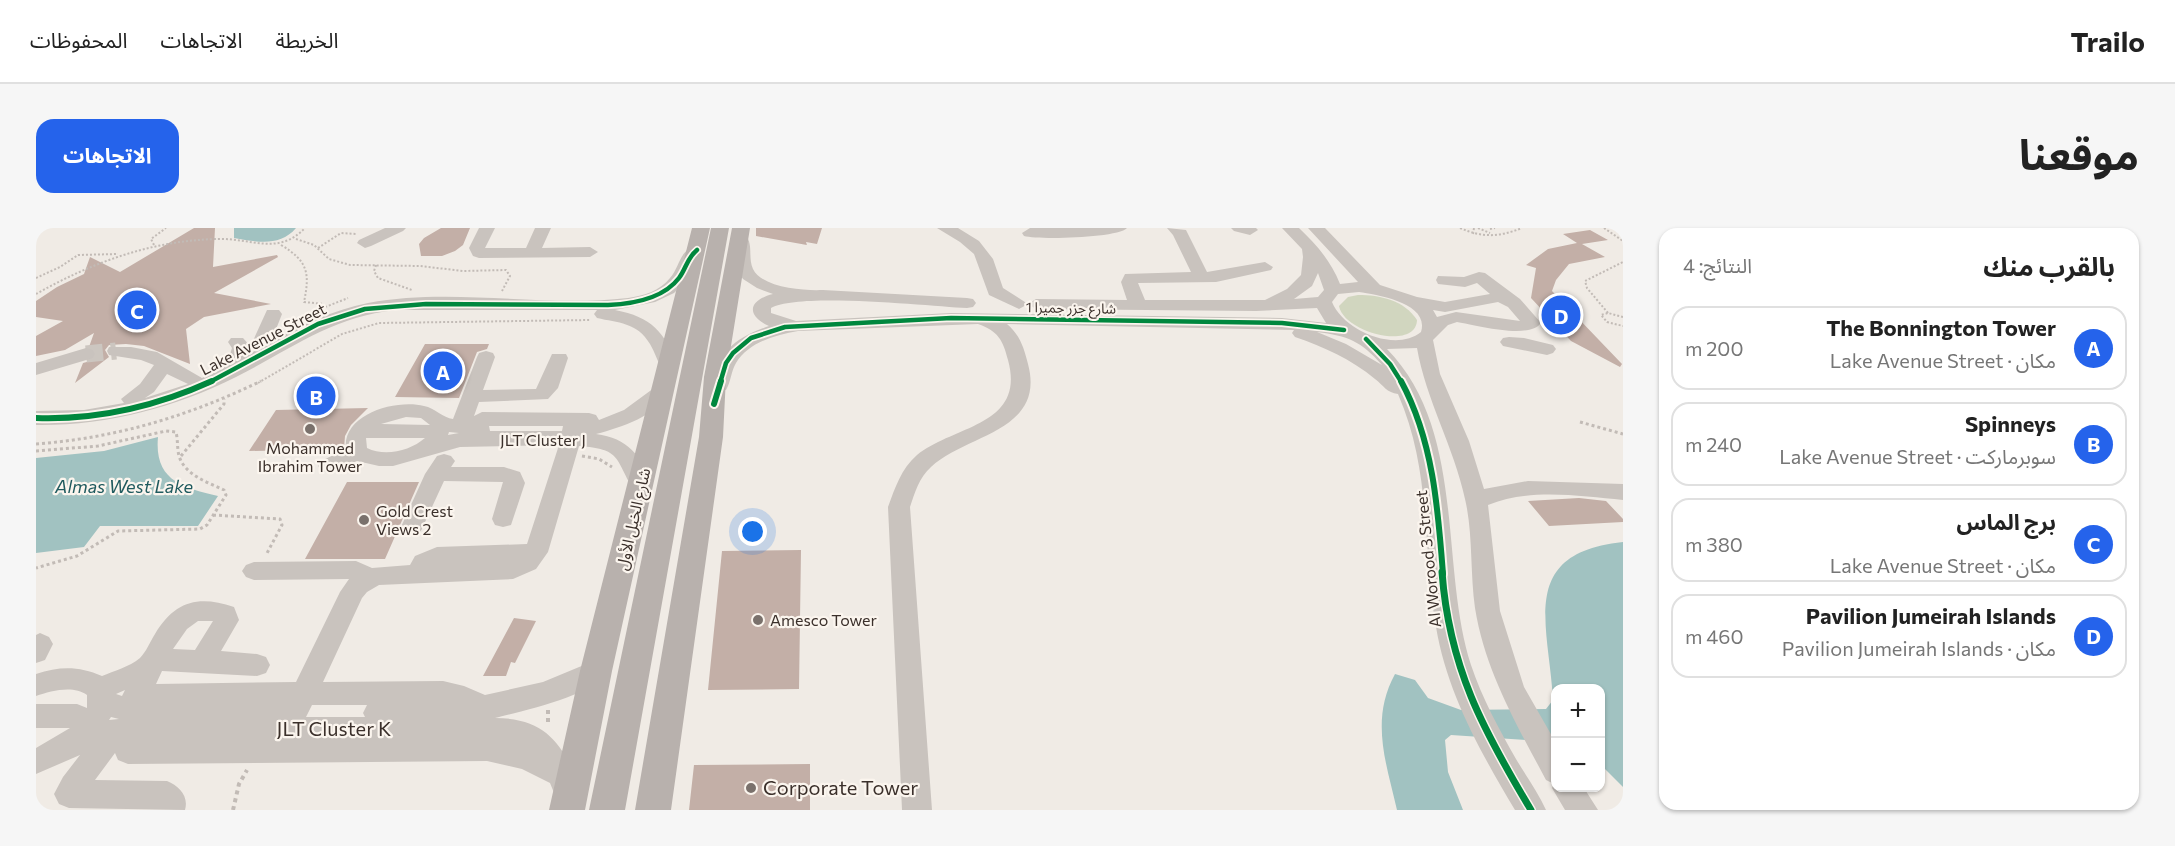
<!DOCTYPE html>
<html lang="ar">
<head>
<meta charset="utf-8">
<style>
	body { margin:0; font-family:Commissioner,"Noto Sans Arabic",sans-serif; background:#f6f6f6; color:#222; direction:rtl }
	.controls { position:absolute; right:18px; bottom:18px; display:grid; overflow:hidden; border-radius:12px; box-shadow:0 2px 4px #0004 }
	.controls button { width:54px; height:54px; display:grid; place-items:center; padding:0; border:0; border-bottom:2px solid #e0e0e0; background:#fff; color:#222; font:30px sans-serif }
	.you { position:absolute; left:717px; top:304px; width:21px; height:21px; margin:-15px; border:4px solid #fff; border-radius:50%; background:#1a73e8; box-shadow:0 0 0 9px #1a73e833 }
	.badge { display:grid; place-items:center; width:39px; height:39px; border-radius:50%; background:#2563eb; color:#fff; font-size:20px; font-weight:700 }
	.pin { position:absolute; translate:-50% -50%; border:3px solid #fff; box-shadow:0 2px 6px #0006 }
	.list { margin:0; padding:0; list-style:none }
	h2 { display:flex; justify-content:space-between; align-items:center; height:78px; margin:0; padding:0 24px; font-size:26px }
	h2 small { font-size:20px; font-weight:400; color:#767676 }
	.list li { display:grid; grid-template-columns:39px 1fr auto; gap:18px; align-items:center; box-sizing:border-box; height:84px; margin:0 12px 12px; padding:0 12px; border:2px solid #e0e0e0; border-radius:18px }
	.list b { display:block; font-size:22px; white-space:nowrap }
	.list p { margin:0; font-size:20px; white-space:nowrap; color:#767676 }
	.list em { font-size:20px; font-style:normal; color:#767676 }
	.map { position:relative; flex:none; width:1587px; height:582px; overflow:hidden; direction:ltr; border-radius:18px }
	header { display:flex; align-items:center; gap:36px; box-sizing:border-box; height:84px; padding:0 30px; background:#fff; border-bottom:2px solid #e0e0e0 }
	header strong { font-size:28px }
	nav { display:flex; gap:33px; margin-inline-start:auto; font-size:21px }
	.intro { display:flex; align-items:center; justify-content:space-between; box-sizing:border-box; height:144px; padding:0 36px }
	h1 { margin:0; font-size:42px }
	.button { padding:15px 27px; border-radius:18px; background:#2563eb; color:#fff; font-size:21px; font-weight:700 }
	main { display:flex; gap:36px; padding:0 36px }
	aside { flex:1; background:#fff; border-radius:18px; box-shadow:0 2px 4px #0004 }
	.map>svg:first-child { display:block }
	.green { fill:#d1d6bf }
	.water { fill:#a1c2c1 }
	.building { fill:#c3afa7 }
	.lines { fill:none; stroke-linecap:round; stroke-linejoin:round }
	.minor-tunnel { stroke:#ccc6c0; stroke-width:17; stroke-dasharray:17 8; stroke-linecap:butt }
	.path-far2 { stroke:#c2bbb6; stroke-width:2; stroke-dasharray:2 2; stroke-linecap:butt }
	.path-far1 { stroke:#c2bbb6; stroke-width:3; stroke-dasharray:3 3; stroke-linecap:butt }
	.path { stroke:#c2bbb6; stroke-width:4; stroke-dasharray:4 4; stroke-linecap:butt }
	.minor { fill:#c9c3be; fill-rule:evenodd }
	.major { fill:#b8b1ad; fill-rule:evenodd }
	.cycleway-far2-casing { stroke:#fbf5ee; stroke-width:8 }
	.cycleway-far1-casing { stroke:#fbf5ee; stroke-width:10 }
	.cycleway-casing { stroke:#fbf5ee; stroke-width:10 }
	.cycleway-far2 { stroke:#00873e; stroke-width:4.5 }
	.cycleway-far1 { stroke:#00873e; stroke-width:6 }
	.cycleway { stroke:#00873e; stroke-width:7 }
	.poi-dot { fill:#7a716c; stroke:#fbf5ee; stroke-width:2 }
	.labels { text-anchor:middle; stroke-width:4.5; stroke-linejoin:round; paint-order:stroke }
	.far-street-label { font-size:14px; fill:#3b302b; stroke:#fbf5ee }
	.street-label { font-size:16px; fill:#3b302b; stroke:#fbf5ee }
	.poi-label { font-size:16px; fill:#3b302b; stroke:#fbf5ee; text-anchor:start }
	.water-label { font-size:18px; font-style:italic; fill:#1f5a5e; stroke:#fbf5ee }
	.near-street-label { font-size:20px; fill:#3b302b; stroke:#fbf5ee }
	.near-poi-label { font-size:20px; fill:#3b302b; stroke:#fbf5ee; text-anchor:start }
</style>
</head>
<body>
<header>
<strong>Trailo</strong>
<nav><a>الخريطة</a><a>الاتجاهات</a><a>المحفوظات</a></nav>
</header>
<div class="intro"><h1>موقعنا</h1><a class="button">الاتجاهات</a></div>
<main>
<aside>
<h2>بالقرب منك<small>النتائج: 4</small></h2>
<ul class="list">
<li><span class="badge">A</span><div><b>The Bonnington Tower</b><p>مكان · Lake Avenue Street</p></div><em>200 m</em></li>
<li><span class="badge">B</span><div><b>Spinneys</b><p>سوبرماركت · Lake Avenue Street</p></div><em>240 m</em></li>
<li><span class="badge">C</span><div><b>برج الماس</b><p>مكان · Lake Avenue Street</p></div><em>380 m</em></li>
<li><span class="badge">D</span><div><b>Pavilion Jumeirah Islands</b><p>مكان · Pavilion Jumeirah Islands</p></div><em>460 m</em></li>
</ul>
</aside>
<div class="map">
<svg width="1587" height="582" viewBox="0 0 1587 582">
	<rect width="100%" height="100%" fill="#f0ebe5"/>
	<path class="green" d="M1322,67C1344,67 1368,72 1381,92C1380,123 1308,105 1303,78L1312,69Z"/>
	<path class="water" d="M198,0H260C244,19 221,14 198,10Z
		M122,209C118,252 146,260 182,268L162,298H64L48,319L0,325V230L68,223Z
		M1587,314V559L1565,537L1564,460H1520L1519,514L1415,507L1409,512L1412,544L1427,582H1361C1350,534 1334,492 1359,446L1379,452L1392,470L1425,482L1510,481L1517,472C1513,397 1481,325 1587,314Z"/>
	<path class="building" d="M158,0H179L177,39L241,27L242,29L178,65L235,76L168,89L150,101L154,136L108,118L90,116L73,117L69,122L73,129L39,155L47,135L58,132L61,127L59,121L53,119L58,105L29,122L0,128V108L27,93L0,89V73L21,59L48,46L54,29L84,44Z
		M405,0H434L427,17L419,23L406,28H385L383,16L388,10Z
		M720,0H786L781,16L770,14L771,17L720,8Z
		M1554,2L1572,12L1546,16L1569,29L1533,36L1520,52L1516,63L1586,136L1584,139L1535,113L1495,70L1500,40L1490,37L1512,21L1541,15L1527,6Z
		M389,116H453L451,121L441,124L423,170L359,169Z
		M332,180L315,197L309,208L308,220L304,221L213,223L240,182Z
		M311,254H383L349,331H269Z
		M1543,270L1570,273L1587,291V294L1513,298L1492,273Z
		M765,322L763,461L672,462L686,323Z
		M478,390L500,393L479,435L475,434L470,448H447Z
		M774,536V582H653L658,537Z"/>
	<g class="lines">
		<path class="minor-tunnel" d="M50,126L80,123"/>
		<path class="path-far2" d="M1424,0C1447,10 1463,9 1486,0
			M1442,0L1454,5
			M1568,0L1587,13
			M1454,1L1459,0
			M1437,6L1438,0
			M260,11L278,17L293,31L314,37L384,38L427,43L470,42L474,48L466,63
			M118,17L115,11L130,0
			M245,17C272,33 274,45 268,74L288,76
			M282,20L305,5L321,6
			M340,37L338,43L342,50L376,62
			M0,50L24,39L42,27L82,26
			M0,66C57,34 117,12 183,11C216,10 242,28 269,0
			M1572,85L1551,60L1549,53L1587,34
			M1587,89L1572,85L1565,87L1571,94L1587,98
			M252,94L312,70
			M222,155L306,106L343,95L555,92"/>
		<path class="path-far1" d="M1544,194L1587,206
			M0,216C80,210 153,188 225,153
			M0,223L62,218L130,203L140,204C142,212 141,220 143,228C149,247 171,254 188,262L190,267L171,297L164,301L82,303L41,328L0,340
			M145,228L188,176V171
			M546,228L563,231L576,239
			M177,287L244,291L246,297L230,327"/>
		<path class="path" d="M512,482V496
			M197,582L203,556L211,542"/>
		<path class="minor" d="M349,0H370L367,3L335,18L329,20L321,15L323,12Z
			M443,0H459L449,20H490L499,0H515L506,20L554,19L562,24L554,29L443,30L437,28L433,20Z
			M901,0H922L943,13L957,31L967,60L992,76L1000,71L1091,72L1085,54L1089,46L1155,44L1137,7L1131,0L1150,2L1171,44L1229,34L1237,39L1235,42L1180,54L1102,55L1109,72H1229L1251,61L1265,47L1267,29L1266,21L1246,0H1263C1280,16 1295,33 1304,56L1322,54L1272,0H1289L1344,57L1381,69L1409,74L1454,66L1441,55L1429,59L1402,56L1400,52L1402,48L1428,49L1443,44L1449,45L1484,71L1505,95C1493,112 1440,97 1421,94L1412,97L1397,112L1404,146L1433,213L1448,261L1492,253L1587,256V272C1544,268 1493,260 1452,277L1464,383L1488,459L1520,515V560H1548L1562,582H1529L1516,560L1518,556L1510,552C1481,497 1449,443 1439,380C1434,345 1437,304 1429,271C1418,219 1390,172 1381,120L1351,121C1431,203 1403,337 1435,437C1446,470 1463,501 1480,531C1490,548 1502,564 1510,582H1479C1445,525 1411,465 1400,399C1386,318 1396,244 1362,166C1351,165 1347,157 1339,151C1315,131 1288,119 1259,109L1256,105L1258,102L971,96C984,107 988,120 992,136C1010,204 930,206 895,239C883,250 879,264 874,279L896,582H866L852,279C859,260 865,241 881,227C919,197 990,198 972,132C967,112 962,103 942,96L762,103C739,107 713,114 700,135C695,143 695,154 690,162H676L673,158C685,122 697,111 733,98C709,87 713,72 737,66L721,60L707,51L701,42L697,12L699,9H711C717,19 712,30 717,41C726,60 769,63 787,62L931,70L937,71L940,75L937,79L931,80C892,78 763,64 735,80V85L760,93L915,85L1246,90L1290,95L1281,80L1220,83L1000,81L992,76L983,81L953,67L938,26L924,14ZM1282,45L1288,62L1282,69L1258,71L1276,58ZM1323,64C1342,67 1394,75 1385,104C1359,125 1307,102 1296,74L1302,66ZM1462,74L1472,79L1484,93L1420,84L1401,89L1397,82L1409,84ZM1281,104C1312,108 1325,113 1346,137L1310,116Z
			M994,0H1091C1082,10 1003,12 988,8L986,5Z
			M1195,0H1220L1222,2L1214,7L1198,3Z
			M660,18L668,23L660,32L645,58L638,65L619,74L579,82C616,89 628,104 642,137L640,141H626C621,133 619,124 614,116C601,94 582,95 561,90L558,86L561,82H359C296,89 255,121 200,149C138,180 69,198 0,197V183L48,182L88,175L85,171L104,156L118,137L105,132L73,127L71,123L73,119H95L121,124L166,150L199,134L193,129L196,120L192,114L195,110H207L215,119L212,127L224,120L216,115L231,82H243L246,86L235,114C265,97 297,82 332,75C417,59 506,80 592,70C607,68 624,63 634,50C644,39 643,22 660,18ZM131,146L152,156L109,170L118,164Z
			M1473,109L1488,110L1517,117L1520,121L1517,125L1511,127L1467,118L1464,114L1467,110Z
			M50,120L57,122L59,126L57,130L0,147V135Z
			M450,123L457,125L459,129L447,162L500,161L516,126H530L532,130L522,160L512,171L443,174L438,188L446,184L553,185L560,187L563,192L588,182L618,160H632L635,164C619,188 587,199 560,206C592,210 605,228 616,256L613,261L605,264L597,261C579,230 585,221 543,218L512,324L500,341L477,351L343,357L331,364L326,370L287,454L407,453L428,458L449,467L507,454L560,432L569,435L573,443C562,466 484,484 459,490C515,490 529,522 548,567L543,577L533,581L523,577L514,555L486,541L451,533L92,536L82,532L79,525L59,552L131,553C143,558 153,568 149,582L33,580L23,576L18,566L27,549L44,527L0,546V520L34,500H0V476H41L51,480V467C37,457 15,463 0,468V446C24,438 43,438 66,448C78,443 93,439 104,430C110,424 114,414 119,406C139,373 162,367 198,379L203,392L185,423L221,426L230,429L234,437L230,445L221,448L126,443L120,456L260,454L304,364L313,351L218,352L210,349L206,343L210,337L218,334L320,333L336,340L374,337L379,328L401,319L491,316L523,217L424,219L357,238H343L321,233L293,245L285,243L282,238L285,233L310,221C306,186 360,171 388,178C399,180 407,190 417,191L441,129L443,125ZM370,189L385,190L394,197L345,196ZM453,198H527L526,203H454ZM413,204L423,205L412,207ZM330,210H389C374,223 349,229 331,220ZM162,393H177L159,422L137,421L151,401ZM89,462L86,468L80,466ZM276,477H331L327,485L329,489H270ZM75,489L83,491L73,492Z
			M408,226L415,228L419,233L415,239H468L484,244L489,255L475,297L467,299L459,297L456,291L467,254L408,253L384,305L376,307L368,305L365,299L389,246L401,228Z
			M4,405L13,409L17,416L9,432L0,435V407Z"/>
		<path class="major" d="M656,0H674L576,443L549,582H513L544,443Z
			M675,0H693L589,582H553Z
			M696,0H714L690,149L687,209L635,582H599L663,209L668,149Z"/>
		<g class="cycleway-far2-casing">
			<path id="cycleway-far2" d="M1330,111L1354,136L1366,155
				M172,155L282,96L329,81L390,76L572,77C596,76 627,71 643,50C650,41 651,30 661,22
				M684,155L690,135L697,125L715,110L749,99L915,90L1246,95L1308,102"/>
		</g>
		<g class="cycleway-far1-casing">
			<path id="cycleway-far1" d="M1365,153C1397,212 1402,280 1407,346
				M678,176L685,153
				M0,190C60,192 121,178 176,153"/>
		</g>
		<g class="cycleway-casing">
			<path id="cycleway" d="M1406,344C1413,439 1447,502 1495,582"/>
		</g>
		<use href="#cycleway-far2" class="cycleway-far2"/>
		<use href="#cycleway-far1" class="cycleway-far1"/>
		<use href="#cycleway" class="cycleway"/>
	</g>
	<g class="poi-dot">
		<circle cx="274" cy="201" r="6"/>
		<circle cx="328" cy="292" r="6"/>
		<circle cx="722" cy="392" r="6"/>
		<circle cx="715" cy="560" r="6"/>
	</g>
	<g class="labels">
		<g class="far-street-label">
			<text transform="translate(1035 80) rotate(1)" y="5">شارع جزر جميرا 1</text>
		</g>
		<g class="street-label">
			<text transform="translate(227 111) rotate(-27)" y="6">Lake Avenue Street</text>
			<text x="507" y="218">JLT Cluster J</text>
			<text transform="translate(597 291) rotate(-77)" y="6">شارع الخيل الأول</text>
			<text transform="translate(1392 331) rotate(-96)" y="6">Al Worood 3 Street</text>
		</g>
		<g class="poi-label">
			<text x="274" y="226" text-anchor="middle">Mohammed<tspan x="274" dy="18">Ibrahim Tower</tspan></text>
			<text x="340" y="289">Gold Crest<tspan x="340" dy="18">Views 2</tspan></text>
			<text x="734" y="398">Amesco Tower</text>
		</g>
		<g class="water-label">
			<text x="88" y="265">Almas West Lake</text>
		</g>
		<g class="near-street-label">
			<text x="298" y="508">JLT Cluster K</text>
		</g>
		<g class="near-poi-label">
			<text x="727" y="567">Corporate Tower</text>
		</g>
	</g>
</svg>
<div class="controls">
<button>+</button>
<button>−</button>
</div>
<div class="you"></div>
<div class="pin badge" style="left:407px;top:143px">A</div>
<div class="pin badge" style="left:280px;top:168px">B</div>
<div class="pin badge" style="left:101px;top:82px">C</div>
<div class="pin badge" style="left:1525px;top:87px">D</div>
</div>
</main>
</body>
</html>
